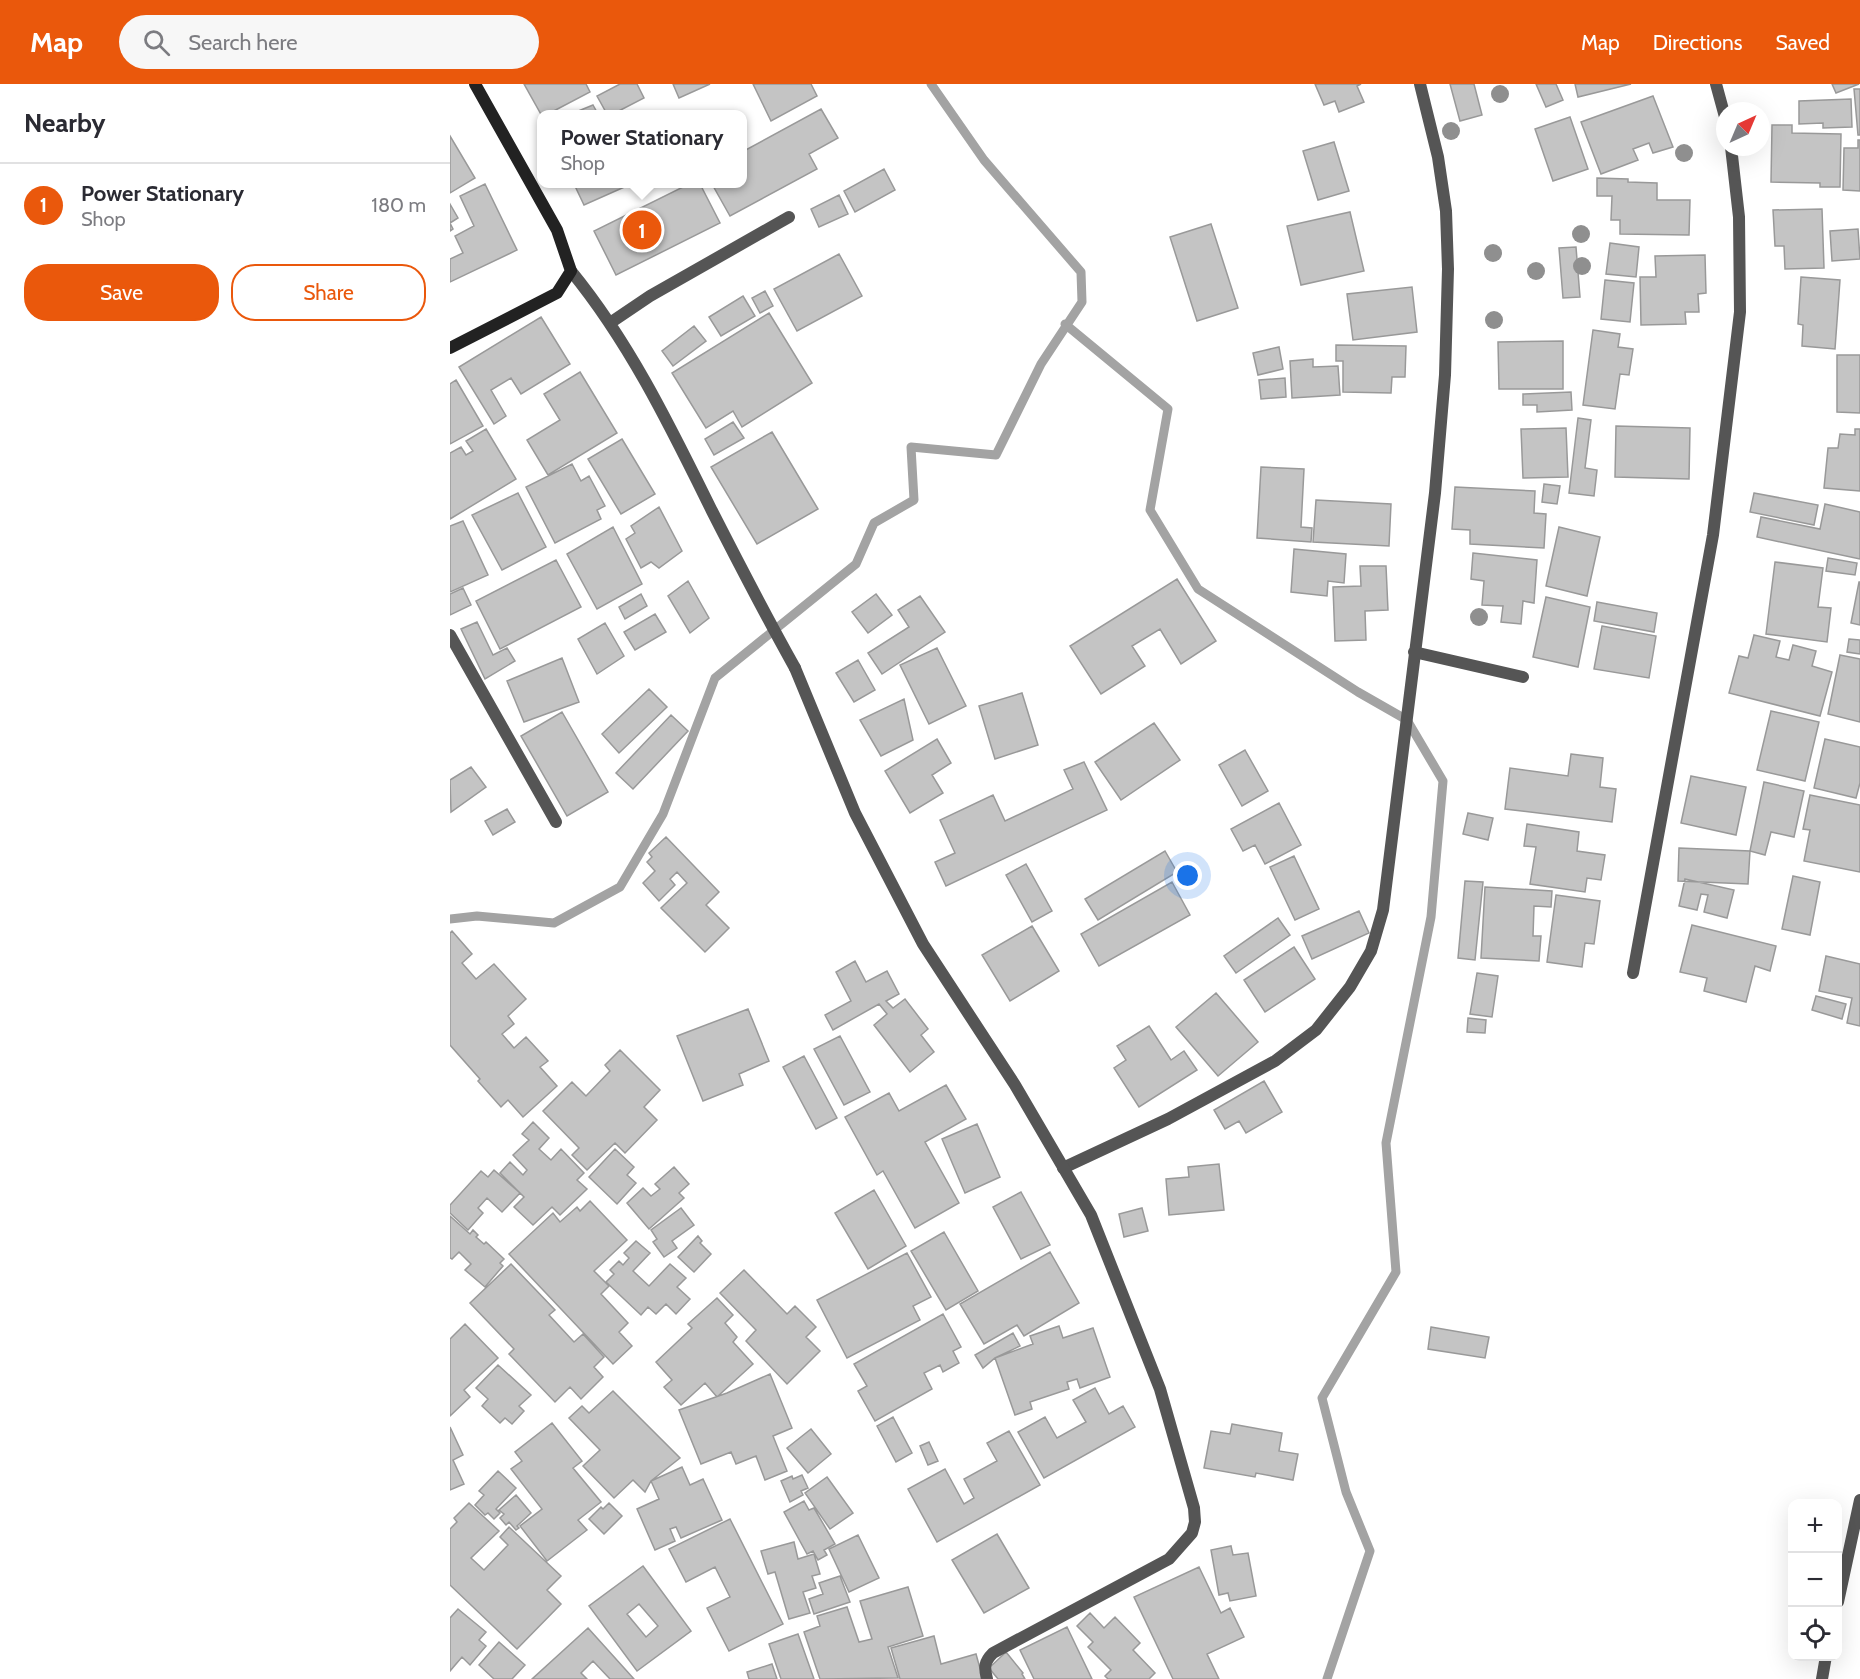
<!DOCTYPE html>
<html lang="en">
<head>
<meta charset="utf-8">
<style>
	body { margin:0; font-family:Cabin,sans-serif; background:#f7f7f7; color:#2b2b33 }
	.controls { position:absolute; right:18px; bottom:18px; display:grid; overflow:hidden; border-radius:12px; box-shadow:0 6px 24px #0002 }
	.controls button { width:54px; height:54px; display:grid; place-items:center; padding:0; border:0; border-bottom:2px solid #e1e1e2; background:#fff; color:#2b2b33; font:30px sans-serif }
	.compass { position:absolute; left:1266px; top:18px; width:54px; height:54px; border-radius:50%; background:#fff; box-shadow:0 6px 24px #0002; rotate:44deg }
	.you { position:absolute; left:738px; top:792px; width:21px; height:21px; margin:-15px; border:4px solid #fff; border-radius:50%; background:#1a73e8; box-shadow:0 0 0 9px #1a73e833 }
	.badge { display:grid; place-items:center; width:39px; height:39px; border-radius:50%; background:#ea580c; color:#fff; font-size:20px; font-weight:700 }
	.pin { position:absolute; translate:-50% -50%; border:3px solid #fff; box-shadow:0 2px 6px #0006 }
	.popup { position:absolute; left:87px; top:26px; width:210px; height:78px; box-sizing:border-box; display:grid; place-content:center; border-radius:12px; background:#fff; filter:drop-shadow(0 2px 4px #0005); font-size:20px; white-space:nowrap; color:#7c7c81 }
	.popup b { font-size:22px; color:#2b2b33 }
	.popup::after { content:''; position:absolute; left:50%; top:100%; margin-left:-12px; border:12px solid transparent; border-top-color:#fff }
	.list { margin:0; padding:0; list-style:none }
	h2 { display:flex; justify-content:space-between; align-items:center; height:78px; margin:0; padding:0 24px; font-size:26px }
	h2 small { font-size:20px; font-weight:400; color:#7c7c81 }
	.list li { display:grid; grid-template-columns:39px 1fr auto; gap:18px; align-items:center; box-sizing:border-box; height:84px; padding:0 24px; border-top:2px solid #e1e1e2 }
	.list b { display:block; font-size:22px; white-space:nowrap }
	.list p { margin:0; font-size:20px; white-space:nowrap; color:#7c7c81 }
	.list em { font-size:20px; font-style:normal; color:#7c7c81 }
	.actions { display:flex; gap:12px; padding:18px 24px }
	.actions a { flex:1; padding:14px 0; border:2px solid #ea580c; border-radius:24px; text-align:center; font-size:21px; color:#ea580c }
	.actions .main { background:#ea580c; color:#fff }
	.icon { flex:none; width:33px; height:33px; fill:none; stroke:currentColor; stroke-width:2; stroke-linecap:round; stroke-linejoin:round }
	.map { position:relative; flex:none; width:1410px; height:1595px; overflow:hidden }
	header { display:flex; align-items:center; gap:36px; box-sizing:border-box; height:84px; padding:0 30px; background:#ea580c; color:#fff }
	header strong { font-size:28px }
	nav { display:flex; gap:33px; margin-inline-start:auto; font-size:21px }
	.search { width:420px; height:54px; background:#f7f7f7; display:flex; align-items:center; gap:15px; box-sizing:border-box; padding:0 21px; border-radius:33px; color:#7c7c81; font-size:22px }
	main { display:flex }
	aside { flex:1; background:#fff }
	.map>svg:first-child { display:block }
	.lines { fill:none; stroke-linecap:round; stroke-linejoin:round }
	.stream { stroke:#a3a3a3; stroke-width:9 }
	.building { fill:#c4c4c4; stroke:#999; stroke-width:1.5; fill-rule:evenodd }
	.minor { stroke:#555; stroke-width:12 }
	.tertiary { stroke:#555; stroke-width:12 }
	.secondary { stroke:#222; stroke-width:12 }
	.tree { fill:#8f8f8f }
</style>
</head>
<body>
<header>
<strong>Map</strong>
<div class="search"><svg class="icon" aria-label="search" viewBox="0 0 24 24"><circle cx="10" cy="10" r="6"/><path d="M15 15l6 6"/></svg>Search here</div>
<nav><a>Map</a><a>Directions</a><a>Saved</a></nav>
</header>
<main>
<aside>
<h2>Nearby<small></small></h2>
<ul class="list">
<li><span class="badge">1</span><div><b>Power Stationary</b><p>Shop</p></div><em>180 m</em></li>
</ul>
<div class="actions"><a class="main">Save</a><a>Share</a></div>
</aside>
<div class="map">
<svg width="1410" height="1595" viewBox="0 0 1410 1595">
	<rect width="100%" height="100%" fill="#fff"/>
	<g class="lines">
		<path class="stream" d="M615,240L718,325L700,426L748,505L908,608L957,636L993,697L981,833L936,1059L946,1188L872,1314L896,1408L920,1467L877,1595
			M0,835L27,832L104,839L170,803L213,730L265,594L406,480L424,439L464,416L461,363L546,371L591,280L632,218L631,188L534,76L481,0"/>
	</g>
	<path class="building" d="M74,0H136L140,8L98,30L92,32Z
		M170,0H187L194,14L163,30H157L147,12Z
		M223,0H260L229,14Z
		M303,0H361L367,12L321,37Z
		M865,0H911L907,2L914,18L889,28L885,17L874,21Z
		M1000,0H1024L1032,31L1010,37Z
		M1086,0H1106L1113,16L1096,23Z
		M1125,0H1181L1128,13Z
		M1382,0H1409L1386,9Z
		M1404,5H1410V51H1408Z
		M1203,12L1223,63L1203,69L1199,59L1183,65L1188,76L1151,90L1131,38Z
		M1401,15L1402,43L1373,44V39L1349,40V17Z
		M143,21L148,30H121Z
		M371,25L388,54L359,70L367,85L280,132L262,100H292V68Z
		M1120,33L1138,85L1103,97L1085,45Z
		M1322,41H1342V49L1391,50L1390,103H1370V99L1321,98Z
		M0,52L25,94L0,109Z
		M1408,56H1410V107L1393,106L1394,64H1408Z
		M884,58L899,107L868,116L853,67Z
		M434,85L445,106L405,128L394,107Z
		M1147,94L1178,95V98L1207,99V116H1240L1239,151L1170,150V136H1161L1162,112H1147Z
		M35,100L67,166L0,198V175L13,169L5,152L24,142L10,112Z
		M124,100H179V101L134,121Z
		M239,100H250L270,139L166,191L144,147Z
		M389,111L398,130L369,143L361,125Z
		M0,120L8,134L0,139L3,145L0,147Z
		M1372,125L1374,184L1335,185L1334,162H1325L1323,126Z
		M900,128L914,187L851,201L837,142Z
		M761,140L788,224L747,237L720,153Z
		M1408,145L1410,175L1382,177L1380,147Z
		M1160,159L1189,163L1186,193L1156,190Z
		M1126,163L1130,213L1113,214L1109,164Z
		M389,170L412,212L347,247L324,205Z
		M1255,171L1256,209L1248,210L1249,228H1235L1236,240L1191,241L1190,193H1206L1205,172Z
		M1351,193L1390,196L1385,265L1352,262L1353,241L1348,240Z
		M1155,196L1184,199L1180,238L1151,235Z
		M962,203L967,248L903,256L897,210Z
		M315,207L323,222L310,229L302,214Z
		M293,212L305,232L271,252L259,233Z
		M319,229L362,299L292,343L283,327L256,344L222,289Z
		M91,233L120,280L71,310L61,294L41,306L56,332L44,340L9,283Z
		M244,242L256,257L223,282L212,267Z
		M1143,246L1170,250L1168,263L1183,265L1179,291L1170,290L1165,325L1133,321Z
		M1113,257V305H1049L1048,258Z
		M886,261L956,262L955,293H942L941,309L893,308V277H886Z
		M829,263L833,285L808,291L803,269Z
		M1387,271H1410V329L1387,328Z
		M863,275V283L888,282L890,311L842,314L840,277Z
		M130,288L167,349L98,391L77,356L110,336L94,310Z
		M835,294L836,313L811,315L809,296Z
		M6,296L33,342L0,360V300Z
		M1121,308L1122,326L1087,328V321H1073V310Z
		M1128,334L1141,336L1135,384L1147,386L1144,412L1119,409Z
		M283,338L294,354L264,371L255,355Z
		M1166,342L1240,344L1239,395L1165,393Z
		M1116,344L1118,393L1073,394L1071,345Z
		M36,345L66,395L0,435V369L11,363L16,371L23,367L16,357Z
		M1405,345H1410V407L1374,404L1378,364H1388L1390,350L1405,351Z
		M322,348L368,425L307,460L261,383Z
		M172,355L205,410L171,430L138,375Z
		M122,380L131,397L139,392L155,422L147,426L151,435L105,459L76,403Z
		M811,383L854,385L851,443L862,444L861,458L807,454Z
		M1094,400L1110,402L1107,420L1092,418Z
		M1005,403L1085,407L1084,429L1096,430L1094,464L1020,460V446L1002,445Z
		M68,409L96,463L52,486L22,431Z
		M1304,409L1368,421L1364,441L1300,428Z
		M866,416L941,420L939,462L863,458Z
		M1375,420L1410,428V475L1307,453L1311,433L1370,445Z
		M209,423L232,467L209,484L201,478L191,484L176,455L185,449L181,442Z
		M13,437L38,491L0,508V442Z
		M163,443L192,500L147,525L117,470Z
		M1109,443L1150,453L1137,512L1096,502Z
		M844,465L896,470L894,499L878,497L877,512L841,508Z
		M1023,469L1087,476L1084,519L1073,517L1071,540L1051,538L1053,522L1032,521L1034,497L1021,495Z
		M1378,474L1407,479L1405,491L1376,487Z
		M106,476L131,523L50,565L26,517Z
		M1325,478L1373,484L1368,523L1381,524L1377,558L1316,550Z
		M910,482H936L938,526L915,527L916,556L885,557L883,503L911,502Z
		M727,495L766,557L731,580L710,545L682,562L695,582L651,610L620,562Z
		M238,497L259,534L240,549L218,512Z
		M1409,498H1410V541L1401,539Z
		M13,504L21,521L0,531V510Z
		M191,510L197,522L175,535L169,523Z
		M426,510L442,531L418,549L402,528Z
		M470,512L495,548L432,590L418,569L459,543L448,526Z
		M1096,513L1140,523L1128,583L1083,573Z
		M1147,518L1207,529L1204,548L1144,537Z
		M205,530L216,548L185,566L174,548Z
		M27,538L43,571L57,564L65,577L35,595L11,545Z
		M155,539L174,572L147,590L128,555Z
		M1152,542L1206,552L1199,594L1144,585Z
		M1304,551L1330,557L1326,573L1339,576L1343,561L1366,567L1362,582L1382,588L1370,632L1279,609L1289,572L1298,574Z
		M1399,555L1410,556V570L1397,568Z
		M487,564L516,622L479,640L450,581Z
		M1390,571L1410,575V638L1378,630Z
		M112,574L129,618L74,638L57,597Z
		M408,576L425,606L404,618L386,589Z
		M199,605L217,623L169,669L152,650Z
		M572,609L588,661L545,675L529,622Z
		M454,615L463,656L431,672L410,636Z
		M1321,627L1369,638L1355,697L1307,686Z
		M112,628L158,708L117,732L71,652Z
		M221,631L238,647L183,705L166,689Z
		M704,639L730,676L671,716L645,678Z
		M487,655L501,679L482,691L493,709L460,729L435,687Z
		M1375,655L1410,663V699L1406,714L1364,704Z
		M795,666L818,707L792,722L769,681Z
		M1121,670L1153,674L1150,703L1166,705L1162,738L1055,725L1060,684L1118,692Z
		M634,678L657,726L496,802L485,778L505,769L490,736L543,711L555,737L623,705L614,686Z
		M21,683L36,703L1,728L0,696Z
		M1241,692L1296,703L1286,751L1231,739Z
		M1314,698L1354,707L1344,753L1321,748L1315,771L1300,767Z
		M1360,711L1410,721V788L1354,777L1360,746L1353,745Z
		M829,719L851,761L815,780L805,761L793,767L781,745Z
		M57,725L65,738L43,751L35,737Z
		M1018,729L1043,734L1038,756L1013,750Z
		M1077,740L1129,748L1127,767L1155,771L1151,796L1137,794L1135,808L1080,800L1086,763L1074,762Z
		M216,753L269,808L256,821L279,844L255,868L211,824L237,799L227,788L220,795L225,801L209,817L193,799L205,787L197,778L202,773L199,769Z
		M1229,764L1300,767L1298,800L1228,797Z
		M715,767L727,788L648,836L635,815Z
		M844,772L869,825L845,836L820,783Z
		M576,780L602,827L582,838L556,791Z
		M1343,792L1370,798L1360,851L1332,845Z
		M1235,795L1284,806L1277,834L1254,828L1258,811L1251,810L1247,826L1229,822Z
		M1015,797L1033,798L1025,876L1008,874Z
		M722,798L740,831L649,882L631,850Z
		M1035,803L1102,807L1101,823L1084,822L1083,852H1091L1089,877L1031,874Z
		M1106,811L1150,817L1144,860L1135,859L1132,883L1097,878Z
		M909,827L919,849L862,875L852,852Z
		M828,834L840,851L786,889L774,872Z
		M1242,841L1326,862L1320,887L1305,882L1296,918L1254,907L1257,894L1230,888Z
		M582,842L609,887L560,917L532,871Z
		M2,847L22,870L12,879L26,895L44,880L76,915L58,932L64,940L52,950L64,964L76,953L98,977L90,983L107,1002L73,1033L58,1016L51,1023L28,997L30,995L0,961V849Z
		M844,863L865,895L815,928L794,896Z
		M1376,872L1410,880V942L1397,939L1402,914L1369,907Z
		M405,877L416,898L437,887L449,910L436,917L443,924L455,915L478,945L471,951L484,968L460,988L424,941L437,930L429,920L383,946L375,931L401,917L386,888Z
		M1027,889L1048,892L1042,933L1020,930Z
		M766,909L808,958L768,992L726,943Z
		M1366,912L1396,920L1392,935L1362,926Z
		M298,925L319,977L289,990L293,1001L253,1017L227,952Z
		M1018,934L1036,936L1035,949L1017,948Z
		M699,942L721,976L734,967L747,986L689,1023L664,984L676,976L667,962Z
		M390,952L420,1008L394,1021L364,965Z
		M170,966L210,1006L194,1023L207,1036L175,1069L165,1059L137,1086L122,1071L129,1064L93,1027L122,998L136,1012L160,987L155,981Z
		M354,972L387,1034L366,1045L333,983Z
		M814,997L832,1028L796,1049L789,1037L775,1045L764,1026Z
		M496,1001L516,1035L475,1058L509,1119L465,1144L433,1087L427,1091L395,1033L439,1009L449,1027Z
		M83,1038L99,1054L89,1065L101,1076L111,1065L134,1089L127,1096L137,1105L110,1131L102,1123L83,1141L64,1123L74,1113L50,1089L60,1078L73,1091L77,1086L63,1071L79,1056L72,1050Z
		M527,1040L550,1093L515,1109L492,1055Z
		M165,1065L184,1083L177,1091L186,1099L167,1120L139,1093Z
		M769,1080L774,1126L719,1131L716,1095L739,1093L738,1083Z
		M224,1083L239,1100L229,1109L234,1114L199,1145L177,1119L193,1104L201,1112L210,1105L205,1100Z
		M44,1086L70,1109L52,1128L37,1114L28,1124L33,1129L18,1146L0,1129V1121L31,1087L38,1093Z
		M424,1106L456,1162L418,1185L385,1129Z
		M571,1108L600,1161L571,1175L543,1123Z
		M140,1117L177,1156L144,1187L159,1202L151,1210L178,1239L169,1248L182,1262L163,1280L59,1170L103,1129L110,1138L127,1123L130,1127Z
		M231,1124L244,1141L222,1157L227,1164L214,1173L203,1158L207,1155L201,1146Z
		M692,1124L698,1147L674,1153L669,1130Z
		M0,1132L20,1150L23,1146L28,1151L26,1153L34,1160L36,1158L54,1175L50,1179L53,1182L35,1203L15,1186L21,1180L9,1168L2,1175L0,1174Z
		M494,1148L528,1207L496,1226L461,1167Z
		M248,1152L252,1157L250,1159L261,1170L244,1188L228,1173Z
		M186,1157L200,1169L183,1187L199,1202L220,1180L236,1194L227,1203L240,1215L226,1230L216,1220L206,1230L198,1223L191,1231L156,1198L164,1190L160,1186L169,1177L173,1181L179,1174L174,1169Z
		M600,1168L629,1219L574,1252L567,1241L534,1260L510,1220Z
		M457,1169L481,1213L463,1222L470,1236L397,1274L367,1216Z
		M61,1180L105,1226L99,1231L124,1258L133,1250L154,1273L144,1283L153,1293L131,1315L120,1303L105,1318L59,1270L64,1265L20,1219Z
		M294,1186L337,1230L345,1222L366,1243L356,1253L370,1267L337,1300L296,1257L306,1246L270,1209Z
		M267,1214L283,1231L275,1239L287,1253L283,1258L303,1280L267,1313L255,1299L231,1321L214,1303L222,1296L206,1278L242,1244L238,1240Z
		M493,1230L511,1263L503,1267L509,1279L493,1288L490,1281L474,1289L482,1305L425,1337L408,1307L417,1302L404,1280Z
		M15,1240L48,1274L14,1306L20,1313L0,1332V1255Z
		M609,1242L613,1254L643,1244L660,1293L630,1304L627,1295L617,1298L619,1305L580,1318L582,1325L565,1331L545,1274L583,1260L580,1252Z
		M981,1243L1039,1253L1035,1274L978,1265Z
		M563,1249L570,1262L545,1274L533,1284L525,1271Z
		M48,1281L81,1311L69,1322L74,1327L62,1340L55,1334L50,1339L32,1322L38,1315L26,1304Z
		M320,1290L342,1344L323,1352L337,1387L315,1396L306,1372L286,1380L281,1368L251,1380L229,1326L277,1309Z
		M645,1304L659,1330L673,1322L685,1343L594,1394L568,1348L595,1333L607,1354L636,1338L623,1316Z
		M163,1307L230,1374L201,1397L195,1408L183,1396L164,1414L133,1382L150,1366L119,1334L132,1322L139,1329Z
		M443,1333L462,1369L446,1378L427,1342Z
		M102,1339L132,1377L123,1384L151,1418L128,1436L137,1446L97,1477L70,1442L92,1425L61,1385L72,1377L65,1368Z
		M782,1340L832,1349L829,1367L848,1370L843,1396L806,1389L805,1393L754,1384L761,1347L780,1350Z
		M0,1343L13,1371L3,1376L14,1400L0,1406Z
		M361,1345L381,1370L358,1389L337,1364Z
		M559,1347L590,1401L487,1458L458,1405L495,1385L514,1420L524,1414L514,1395L547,1377L537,1359Z
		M479,1358L488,1377L478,1381L470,1362Z
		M232,1383L240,1401L253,1395L272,1436L231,1454L226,1443L220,1445L225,1457L205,1466L187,1425L209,1415L201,1397Z
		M48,1387L66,1404L46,1425L50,1429L44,1435L38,1429L35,1431L25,1421L34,1411L29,1407Z
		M352,1391L358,1404L351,1407L353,1411L340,1418L331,1397L342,1392L343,1395Z
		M377,1393L403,1429L380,1445L355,1409Z
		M66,1411L81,1429L67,1442L69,1444L66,1446L59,1438L56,1441L50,1434L54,1430L49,1426Z
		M354,1417L359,1426L364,1424L385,1460L374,1466L377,1471L368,1476L363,1467L357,1470L334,1428Z
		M19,1419L49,1447L21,1474L34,1486L58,1461L50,1453L59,1443L111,1492L97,1506L111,1520L67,1565L0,1501V1445L7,1438L4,1434Z
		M159,1419L172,1432L154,1450L139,1435L151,1423L153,1425Z
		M280,1435L333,1540L279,1567L257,1524L280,1513L265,1483L236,1498L219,1465Z
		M547,1450L579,1504L534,1529L502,1476Z
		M408,1451L429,1494L399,1508L379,1465Z
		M344,1458L348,1475L364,1470L370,1490L362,1492L366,1504L353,1508L360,1529L339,1535L325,1488L318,1490L311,1467Z
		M781,1462L783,1471L798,1469L806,1512L780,1517L778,1509L769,1511L761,1466Z
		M193,1482L241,1547L187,1587L139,1522ZM189,1520L208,1542L196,1553L177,1530Z
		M749,1483L771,1529L780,1524L794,1553L757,1570L769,1595H723L684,1513Z
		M390,1492L400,1518L364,1530L359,1515L373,1510L369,1499Z
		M458,1503L473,1552L438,1563L448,1594L370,1595L354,1548L370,1542L367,1532L397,1523L409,1558L422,1555L410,1517Z
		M8,1525L36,1548L29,1556L36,1562L20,1581L12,1573L0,1587V1534Z
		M640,1529L654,1544L665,1533L690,1559L683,1566L705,1589L699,1595H658L655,1592L661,1586L638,1563L643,1558L627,1542Z
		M617,1543L642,1595H584L570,1566Z
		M138,1544L184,1595H160L143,1577L131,1589L137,1595H82Z
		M348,1550L364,1595H331L319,1560Z
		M484,1552L491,1580L526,1570L533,1595H450L441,1564Z
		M49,1558L75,1581L62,1595H44L29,1581Z
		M556,1568L573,1589L572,1590L575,1595H548L539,1584Z
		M322,1580L327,1595H299L297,1588Z"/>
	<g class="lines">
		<path class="minor" d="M1266,0L1275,33
			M121,187C180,259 221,344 262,427C289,480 316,532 345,584
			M160,239L200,212L339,133
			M0,551L106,738
			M964,568L1073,593
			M1183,889L1263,451L1290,228L1289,133L1281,63
			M613,1084L718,1035L825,977L866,946L900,903L921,867L933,826L985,409L995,291L998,185L996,127L988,73L970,0
			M1388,1518L1410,1416
			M1372,1595L1376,1572"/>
		<path class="tertiary" d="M345,584L405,729L473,860L565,1001L641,1131L710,1305L744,1424L745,1438L742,1449L719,1475L543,1569C534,1578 534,1583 537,1595"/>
		<path class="secondary" d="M0,264L107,209L121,187L107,146L25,0"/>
	</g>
	<g class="tree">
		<circle cx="1050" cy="10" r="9"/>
		<circle cx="1001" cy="47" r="9"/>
		<circle cx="1234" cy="69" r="9"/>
		<circle cx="1131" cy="150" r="9"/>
		<circle cx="1043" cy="169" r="9"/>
		<circle cx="1132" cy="182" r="9"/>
		<circle cx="1086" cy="187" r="9"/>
		<circle cx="1044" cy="236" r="9"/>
		<circle cx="1029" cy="533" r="9"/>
	</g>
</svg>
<div class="controls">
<button>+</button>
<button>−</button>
<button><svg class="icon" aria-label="locate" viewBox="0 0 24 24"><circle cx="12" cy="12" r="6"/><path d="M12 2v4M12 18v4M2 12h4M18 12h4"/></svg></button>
</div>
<svg class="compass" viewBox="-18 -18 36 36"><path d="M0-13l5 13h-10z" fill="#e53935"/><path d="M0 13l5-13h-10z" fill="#7c7c81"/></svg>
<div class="you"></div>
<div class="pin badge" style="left:192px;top:146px">1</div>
<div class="popup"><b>Power Stationary</b>Shop</div>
</div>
</main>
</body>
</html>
